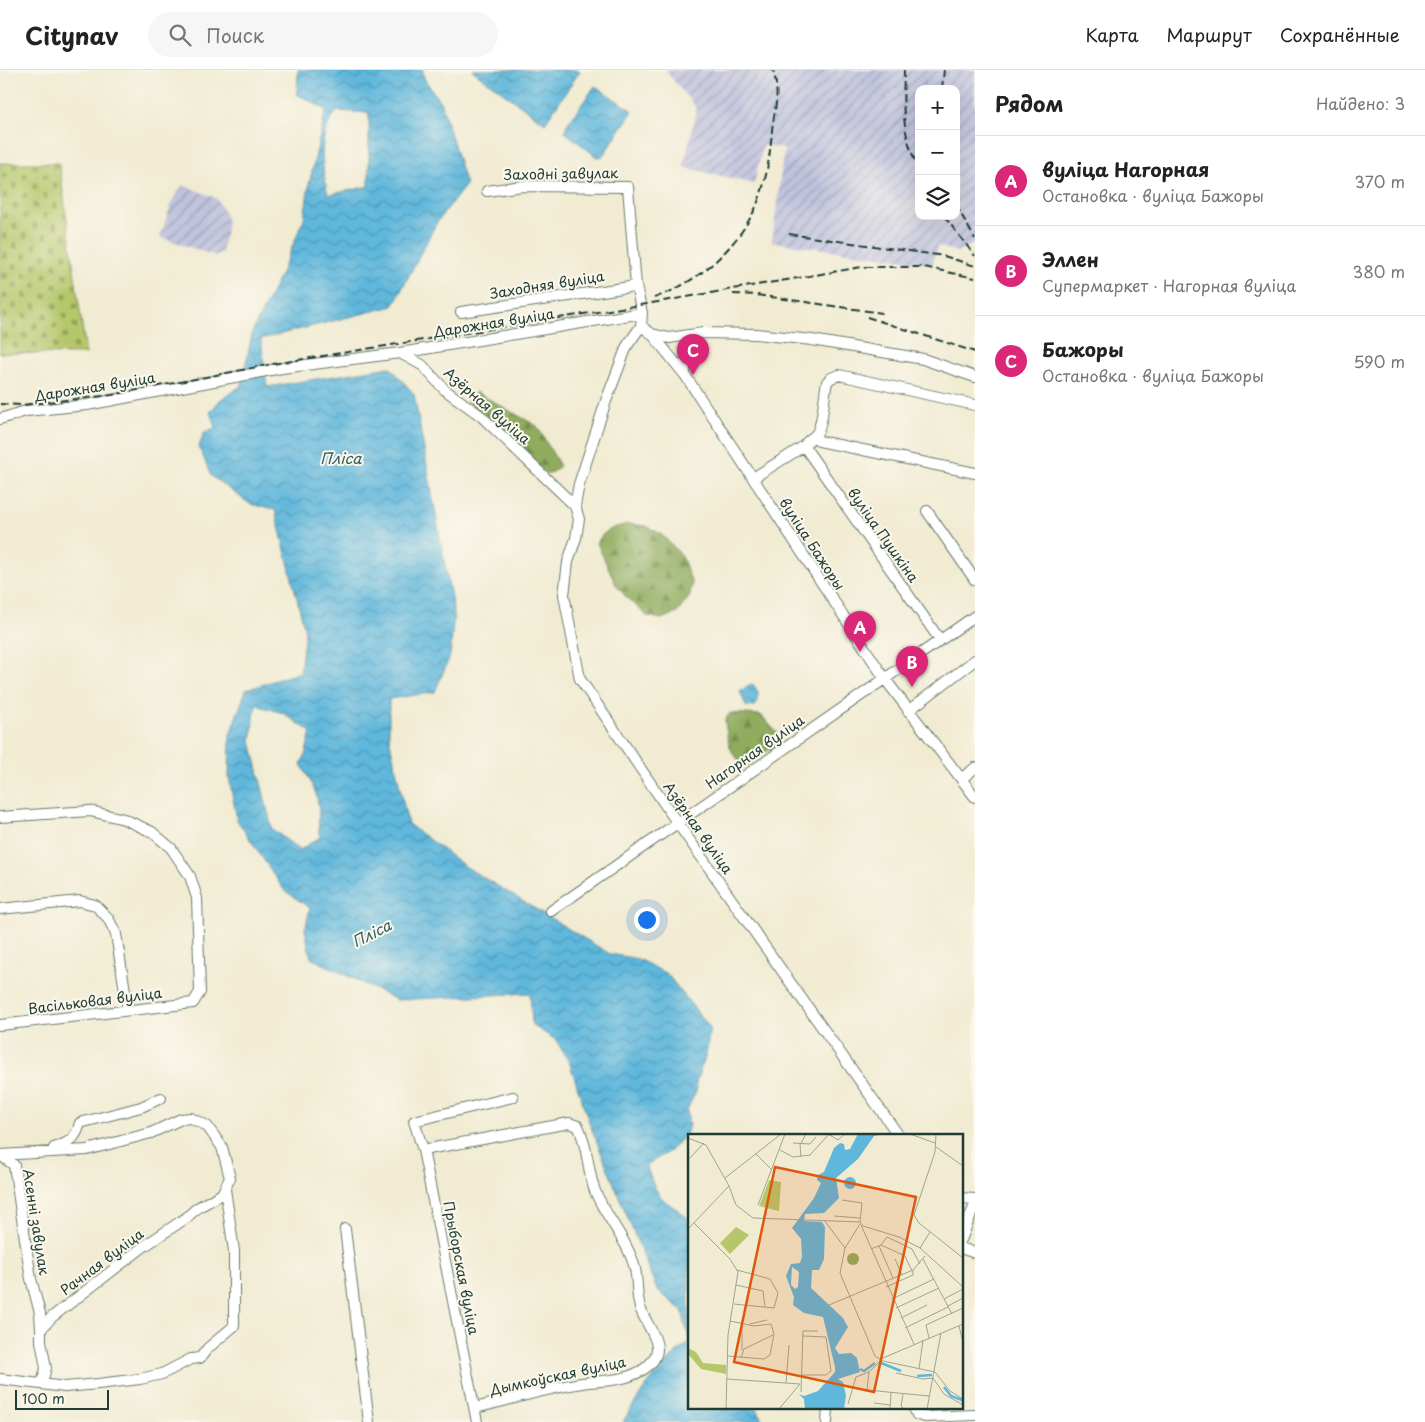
<!DOCTYPE html>
<html lang="ru">
<head>
<meta charset="utf-8">
<style>
	body { margin:0; font-family:"Playpen Sans",sans-serif; background:#f6f6f6; color:#222 }
	.controls { position:absolute; right:15px; top:15px; display:grid; overflow:hidden; border-radius:10px; box-shadow:0 5px 20px #0002 }
	.controls button { width:45px; height:45px; display:grid; place-items:center; padding:0; border:0; border-bottom:1px solid #e0e0e0; background:#fff; color:#222; font:25px sans-serif }
	.scale { position:absolute; left:15px; bottom:12px; width:94px; box-sizing:border-box; padding-left:5px; border:2px solid #1f3d34; border-top:0; font-size:14px; line-height:18px; white-space:nowrap; color:#1f3d34; -webkit-text-stroke:4px #fbf7ec; paint-order:stroke }
	.you { position:absolute; left:646px; top:849px; width:18px; height:18px; margin:-12px; border:4px solid #fff; border-radius:50%; background:#1a73e8; box-shadow:0 0 0 8px #1a73e833 }
	.badge { display:grid; place-items:center; width:32px; height:32px; border-radius:50%; background:#db2777; color:#fff; font-size:16px; font-weight:700 }
	.pin { position:absolute; translate:-50% -41px; filter:drop-shadow(0 1px 2px #0008) }
	.pin::after { content:''; position:absolute; top:26px; width:18px; height:15px; background:inherit; clip-path:polygon(0 0,100% 0,50% 100%) }
	.list { margin:0; padding:0; list-style:none }
	h2 { display:flex; justify-content:space-between; align-items:center; height:65px; margin:0; padding:0 20px; font-size:21px }
	h2 small { font-size:16px; font-weight:400; color:#767676 }
	.list li { display:grid; grid-template-columns:32px 1fr auto; gap:15px; align-items:center; box-sizing:border-box; height:90px; padding:0 20px; border-top:1px solid #e0e0e0 }
	.list b { display:block; font-size:19px; white-space:nowrap }
	.list p { margin:0; font-size:16px; white-space:nowrap; color:#767676 }
	.list em { font-size:16px; font-style:normal; color:#767676 }
	.icon { flex:none; width:28px; height:28px; fill:none; stroke:currentColor; stroke-width:2; stroke-linecap:round; stroke-linejoin:round }
	.map { position:relative; flex:none; width:975px; height:1352px; overflow:hidden }
	header { display:flex; align-items:center; gap:30px; box-sizing:border-box; height:70px; padding:0 25px; background:#fff; border-bottom:1px solid #e0e0e0 }
	header strong { font-size:24px }
	nav { display:flex; gap:28px; margin-inline-start:auto; font-size:18px }
	.search { width:350px; height:45px; background:#f6f6f6; display:flex; align-items:center; gap:12px; box-sizing:border-box; padding:0 18px; border-radius:28px; color:#767676; font-size:19px }
	main { display:flex }
	aside { flex:1; background:#fff }
	.map>svg:first-child { display:block }
	.industrial { fill:url(#industrial-furrows); fill-rule:evenodd }
	.forest { fill:url(#forest-firs); stroke:#587449 }
	.cemetery { fill:url(#cemetery-stones); stroke:#6a824f }
	.water { fill:url(#water-waves); stroke:#3f7a88; fill-rule:evenodd }
	.lines { fill:none; stroke-linecap:round; stroke-linejoin:round }
	.stream { stroke:#5fb7dc; stroke-width:2 }
	.minor-casing { stroke:#687a6b; stroke-width:12 }
	.minor { stroke:#fff; stroke-width:10 }
	.rail { stroke:#1f3d34; stroke-width:2; stroke-dasharray:8 4; stroke-linecap:butt }
	.labels { text-anchor:middle; stroke-width:4; stroke-linejoin:round; paint-order:stroke }
	.street-label { font-size:14px; fill:#1f3d34; stroke:#fbf7ec }
	.water-label { font-size:15px; font-style:italic; fill:#2f5c5e; stroke:#fbf7ec }
	.inset-river { fill:none; stroke:#5fb7dc; stroke-width:2.5 }
	.inset-road { fill:none; stroke:#9da593; stroke-width:1 }
	.view { fill:#de580e; fill-opacity:0.15; stroke:#de580e; stroke-width:2.5 }
	.inset-edge { fill:none; stroke:#1f3d34; stroke-width:2.5 }
</style>
</head>
<body>
<header>
<strong>Citynav</strong>
<div class="search"><svg class="icon" aria-label="search" viewBox="0 0 24 24"><circle cx="10" cy="10" r="6"/><path d="M15 15l6 6"/></svg>Поиск</div>
<nav><a>Карта</a><a>Маршрут</a><a>Сохранённые</a></nav>
</header>
<main>
<div class="map">
<svg width="975" height="1352" viewBox="0 0 975 1352">
	<defs>
		<pattern id="industrial-furrows" width="10" height="10" patternUnits="userSpaceOnUse" patternTransform="scale(1.25)"><rect width="10" height="10" fill="#c0c2dd"/><path d="M-1 1l2-2M0 10L10 0M9 11l2-2" fill="none" stroke="#9b9fb4"/></pattern>
		<pattern id="forest-firs" width="22" height="20" patternUnits="userSpaceOnUse" patternTransform="scale(1.25)"><rect width="22" height="20" fill="#90ac5e"/><path d="M5 1l3.5 6h-7zM16 11l3.5 6h-7z" fill="#758d4e"/></pattern>
		<pattern id="cemetery-stones" width="16" height="16" patternUnits="userSpaceOnUse" patternTransform="scale(1.25)"><rect width="16" height="16" fill="#b5c76a"/><path d="M2 7V4a2 2 0 0 1 4 0v3zM10 15v-3a2 2 0 0 1 4 0v3z" fill="#93a358"/></pattern>
		<pattern id="water-waves" width="16" height="10" patternUnits="userSpaceOnUse" patternTransform="scale(1.25)"><rect width="16" height="10" fill="#5fb7dc"/><path d="M0 5q4-4 8 0t8 0" fill="none" stroke="#4e96b3"/></pattern>
	</defs>
	<rect width="100%" height="100%" fill="#fbf7ec"/>
	<filter id="ink" filterUnits="userSpaceOnUse"><feTurbulence type="fractalNoise" baseFrequency=".02" numOctaves="2"/><feDisplacementMap in="SourceGraphic" scale="10" xChannelSelector="R" yChannelSelector="G"/><feConvolveMatrix kernelMatrix="1 2 1 2 8 2 1 2 1" color-interpolation-filters="sRGB"/></filter>
	<filter id="wash" filterUnits="userSpaceOnUse"><feTurbulence type="fractalNoise" baseFrequency=".0096" numOctaves="4" result="noise"/><feDisplacementMap in="SourceGraphic" scale="20" xChannelSelector="R" yChannelSelector="G"/><feGaussianBlur stdDeviation="1.12" result="paint"/><feColorMatrix in="noise" values="0 0 0 0 0 0 0 0 0 0 0 0 0 0 0 0 0 1.4 0 .05"/><feComposite in="paint" operator="in"/></filter>
	<g filter="url(#wash)">
		<rect width="100%" height="100%" fill="#f1ebd2"/>
		<path class="industrial" d="M665,0H975V173L957,182L938,176L932,194L772,172L784,79L763,75L754,114L683,97L697,39ZM919,19H956V146H919Z
			M183,115L216,128L225,143L227,152L222,182L216,186L160,167L172,131Z"/>
		<path class="forest" d="M476,322L537,356L560,396L548,405L467,331Z
			M628,454L646,456L661,464L682,486L692,513L690,526L677,543L661,549L647,546L628,529L616,515L597,473C604,459 615,457 628,454Z
			M730,643L761,645L777,663V674L748,695C729,689 727,668 725,650Z"/>
		<path class="cemetery" d="M0,93H59L86,284L0,283Z"/>
		<path class="water" d="M298,0H423L424,8L442,35L466,115L437,152L393,236L261,269L267,317L390,297L414,324L454,544L450,586L435,622L389,629V667L408,754L466,797L610,884L638,889L667,904L710,958L706,985L696,1011L697,1019L687,1040L689,1055L686,1064L670,1081L646,1095C651,1108 654,1120 664,1130C672,1137 680,1140 689,1149V1271L682,1240L657,1220L590,1055L570,994L556,970L532,955L530,923L397,930L311,888L305,860L310,838L284,820L237,750L229,707L230,664L246,620L300,602L305,561L275,440L250,434L211,406L199,377L204,362L215,358L210,342L220,330L241,316L253,260L277,212L304,149L309,114L326,40L297,24ZM337,41L369,43V116L328,125C322,96 316,66 337,41ZM256,635L283,643L311,662L305,686L301,694C308,707 317,720 318,735C320,746 317,756 320,767L300,780L272,759L251,671Z
			M472,0H579L580,1L545,53Z
			M595,16L633,41L602,87H597L565,62L566,56Z
			M753,614L758,622V632L753,637L746,636L740,622L749,615Z
			M689,1272V1338H757L763,1352H623C641,1321 661,1294 689,1272Z"/>
		<g class="lines">
			<path class="stream" d="M974,1152H975"/>
		</g>
	</g>
	<g filter="url(#ink)">
		<g class="lines">
			<g class="minor-casing">
				<path id="minor" d="M487,121L522,116L628,117L636,216L642,243
					M461,242L636,216
					M641,256L627,276L606,331L579,414L575,436L579,449L576,468L568,492L564,525L580,609L678,754L899,1066
					M652,264L685,305L885,609L975,727
					M400,283L422,295L445,320L481,346L575,436
					M685,305L687,265
					M0,349L26,341L87,335L282,298L400,283L642,243L641,256L652,264L669,268L703,263L756,264L812,270L923,289L975,307
					M815,366L819,371L975,403
					M804,376L940,570
					M753,408L804,376C807,370 812,369 816,364C823,356 824,324 827,312L831,308L839,305L975,335
					M927,441L975,510
					M908,641L975,590
					M961,709L975,698
					M0,747L90,741L124,749L152,762L171,778L190,806L197,828L200,922L193,933L0,955
					M0,839L80,831L95,835L108,848L116,864L128,940
					M551,841L975,546
					M54,1078C69,1073 76,1069 80,1053L141,1037L161,1028
					M423,1080L569,1053L578,1056C588,1075 587,1100 595,1121C606,1148 628,1170 635,1199C638,1212 636,1228 641,1240C649,1261 671,1280 644,1299C625,1312 603,1310 582,1313C546,1318 510,1330 475,1338
					M0,1085L87,1080L151,1063L181,1049L191,1048L207,1056L222,1077L230,1108L222,1124L197,1138L186,1148L143,1177L52,1247L41,1259V1271L46,1298L42,1313
					M0,1085L14,1095L31,1209L40,1243L41,1259
					M961,1128L975,1129
					M345,1159L369,1352
					M961,1170L975,1134
					M961,1178L975,1183
					M0,1309L65,1317L98,1314L140,1309L162,1304L191,1289L200,1288L208,1278L234,1256V1181L225,1119
					M914,1338L917,1345L925,1347L975,1345
					M477,1352L423,1080L414,1051L513,1027
					M827,1352L828,1338"/>
			</g>
			<use href="#minor" class="minor"/>
			<path class="rail" d="M904,0C903,38 901,63 919,99
				M942,19L944,0
				M956,135L975,169
				M944,146L975,186
				M789,164L944,186L975,196
				M733,224L757,225L882,243
				M654,228C697,213 735,180 755,139C766,115 770,86 772,60C775,37 780,23 773,0
				M867,247L975,282
				M0,334L21,335L112,325L273,294L640,235L862,197H924L975,208"/>
		</g>
	</g>
	<g class="labels">
		<g class="street-label">
			<text transform="translate(561 104) rotate(-1)" y="5">Заходні завулак</text>
			<text transform="translate(547 215) rotate(-9)" y="5">Заходняя вуліца</text>
			<text transform="translate(494 253) rotate(-9)" y="5">Дарожная вуліца</text>
			<text transform="translate(95 317) rotate(-9)" y="5">Дарожная вуліца</text>
			<text transform="translate(487 336) rotate(41)" y="5">Азёрная вуліца</text>
			<text transform="translate(883 465) rotate(55)" y="5">вуліца Пушкіна</text>
			<text transform="translate(812 474) rotate(57)" y="5">вуліца Бажоры</text>
			<text transform="translate(755 682) rotate(-35)" y="5">Нагорная вуліца</text>
			<text transform="translate(698 758) rotate(55)" y="5">Азёрная вуліца</text>
			<text transform="translate(95 931) rotate(-7)" y="5">Васільковая вуліца</text>
			<text transform="translate(36 1152) rotate(81)" y="5">Асенні завулак</text>
			<text transform="translate(102 1192) rotate(-37)" y="5">Рачная вуліца</text>
			<text transform="translate(461 1198) rotate(79)" y="5">Прыборская вуліца</text>
			<text transform="translate(558 1306) rotate(-12)" y="5">Дымкоўская вуліца</text>
		</g>
		<g class="water-label">
			<text x="341" y="394">Пліса</text>
			<text transform="translate(372 864) rotate(-27)" y="5">Пліса</text>
		</g>
	</g>
	<g transform="translate(688 1064)">
		<rect width="275" height="275" fill="#f1ebd2"/>
		<path d="M48,93L61,101L42,120L32,109ZM0,214L8,218L15,229L38,231V240L13,235L0,220Z" fill="#b5c76a"/>
		<path d="M159 125a6 6 0 1 1 12 0a6 6 0 1 1-12 0Z" fill="#90ac5e"/>
		<path d="M81,46L93,48L91,77L71,72Z" fill="#b5c76a"/>
		<path d="M170,0H195L186,2L170,25L148,44L151,64L136,79L117,80L116,87L134,88L137,93L136,125L131,136H124L123,154L155,184L160,193L147,214L151,220L163,219L169,224L172,238L150,245L155,248L158,262L156,275H117L116,265L111,260L116,262L130,257L147,238V233L135,183L116,179L105,171L106,163L98,142L103,130L112,129L114,123L113,105L104,94L126,64L133,49L129,46L130,41L136,38L146,14L152,9L156,10L157,16L162,15ZM104,133L111,138L110,153L107,155L103,151ZM156 49a6 6 0 1 1 12 0a6 6 0 1 1-12 0Z" fill="#5fb7dc" fill-rule="evenodd"/>
		<path class="inset-river" d="M193,229L213,237M172,235L176,237L187,229M229,242L244,241M256,253L263,262L274,266"/>
		<path class="inset-road" d="M140,0L150,6L157,0M222,0L247,9M248,0L247,18L226,81L231,89L275,124M0,4L18,11L41,52L0,95M105,9L122,10L128,3M248,13L275,32M92,16L105,23L122,21L141,0M68,20L84,36M113,23L112,11L118,0M0,26L16,9M37,44L93,0M41,52L48,71L65,84L172,88L175,92L211,103L232,114L275,153M154,66L174,69L172,88M70,71L97,0M146,82L172,84M136,86L157,114M6,89L42,125L50,138L40,201L38,275M172,90L157,114L152,139L187,222L195,227L247,238L262,257L275,265M173,91L226,210M193,111L217,122L224,137M191,112L205,144M232,114L242,98M183,115L193,111L199,103L224,115L232,130M207,125L214,141M235,125L264,180M48,151L75,157L77,173M198,153L225,141V136M204,165L246,145M256,165L275,155M46,170L86,174L90,159L82,145L49,136M141,171L225,136L237,122M260,172L275,164M208,174L251,154M213,184L239,171M54,190V216M62,190L79,186M271,192L275,208M217,194L260,173M241,204L238,191L275,174M40,222L76,225L82,221L86,200L83,190L66,192L42,187M53,224L56,215L85,201M231,235L235,206M181,238L179,256L241,262M208,239L235,245L245,244L256,260L275,271M114,241H138L143,237L138,203L115,202M39,245L112,250L91,275M98,249L101,211M113,258L115,197H130M215,260L213,272L216,275M186,269L202,271M160,270L168,243L181,238L195,224L275,190M202,275L203,259M239,275L253,199"/>
		<path class="view" d="M87,33L228,63L186,258L46,228Z"/>
		<rect width="275" height="275" class="inset-edge"/>
	</g>
</svg>
<div class="controls">
<button>+</button>
<button>−</button>
<button><svg class="icon" aria-label="layers" viewBox="0 0 24 24"><path d="M12 4l9 5-9 5-9-5zM3 14l9 5 9-5"/></svg></button>
</div>
<div class="scale">100 m</div>
<div class="you"></div>
<div class="pin badge" style="left:860px;top:582px">A</div>
<div class="pin badge" style="left:912px;top:617px">B</div>
<div class="pin badge" style="left:693px;top:305px">C</div>
</div>
<aside>
<h2>Рядом<small>Найдено: 3</small></h2>
<ul class="list">
<li><span class="badge">A</span><div><b>вуліца Нагорная</b><p>Остановка · вуліца Бажоры</p></div><em>370 m</em></li>
<li><span class="badge">B</span><div><b>Эллен</b><p>Супермаркет · Нагорная вуліца</p></div><em>380 m</em></li>
<li><span class="badge">C</span><div><b>Бажоры</b><p>Остановка · вуліца Бажоры</p></div><em>590 m</em></li>
</ul>
</aside>
</main>
</body>
</html>
